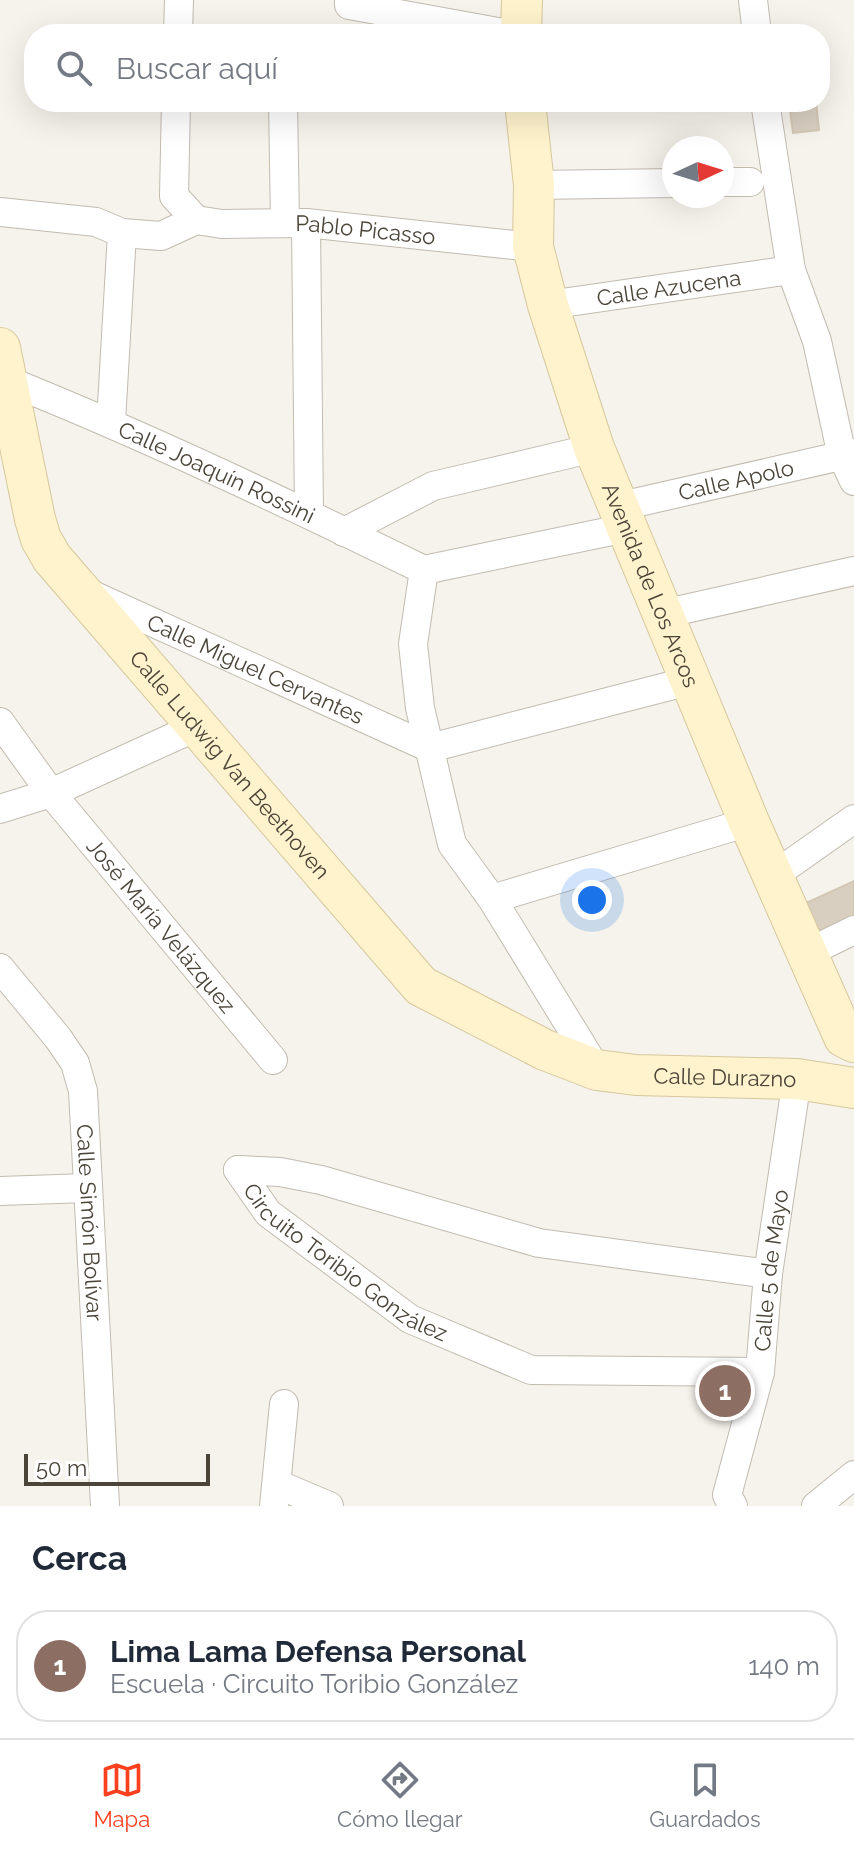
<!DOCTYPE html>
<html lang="es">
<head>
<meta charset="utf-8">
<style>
	body { margin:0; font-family:Raleway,sans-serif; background:#f2f2f3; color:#1f2937 }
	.compass { position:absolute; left:662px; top:136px; width:72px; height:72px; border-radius:50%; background:#fff; box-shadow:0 8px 32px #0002; rotate:86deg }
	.scale { position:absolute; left:24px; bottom:20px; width:186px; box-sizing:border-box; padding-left:8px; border:4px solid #4b4439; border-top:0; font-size:22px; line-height:28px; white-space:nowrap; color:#4b4439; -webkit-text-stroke:6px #fff; paint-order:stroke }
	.you { position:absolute; left:592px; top:900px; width:28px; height:28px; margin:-20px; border:6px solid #fff; border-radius:50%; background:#1a73e8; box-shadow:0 0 0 12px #1a73e833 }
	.badge { display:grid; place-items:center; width:52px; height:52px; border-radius:50%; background:#fc3f1d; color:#fff; font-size:26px; font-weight:700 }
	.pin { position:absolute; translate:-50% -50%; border:4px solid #fff; box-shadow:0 2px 8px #0006 }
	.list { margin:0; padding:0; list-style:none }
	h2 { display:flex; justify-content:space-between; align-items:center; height:104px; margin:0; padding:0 32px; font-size:34px }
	h2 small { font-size:26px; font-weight:400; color:#747a83 }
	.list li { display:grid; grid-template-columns:52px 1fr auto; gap:24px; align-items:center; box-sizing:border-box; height:112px; margin:0 16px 16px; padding:0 16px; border:2px solid #e0e1e3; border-radius:32px }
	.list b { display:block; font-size:30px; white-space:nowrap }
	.list p { margin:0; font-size:26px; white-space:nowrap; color:#747a83 }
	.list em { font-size:26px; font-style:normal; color:#747a83 }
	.icon { flex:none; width:44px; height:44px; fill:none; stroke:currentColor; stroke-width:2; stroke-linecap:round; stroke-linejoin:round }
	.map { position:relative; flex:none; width:854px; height:1506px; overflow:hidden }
	.search { position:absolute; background:#fff; box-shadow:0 8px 32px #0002; left:24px; right:24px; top:24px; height:88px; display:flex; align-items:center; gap:20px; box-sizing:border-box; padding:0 28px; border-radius:32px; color:#747a83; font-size:30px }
	.sheet { height:232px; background:#fff }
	nav { display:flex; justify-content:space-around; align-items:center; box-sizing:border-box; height:112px; border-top:2px solid #e0e1e3; background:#fff; font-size:22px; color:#747a83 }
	nav a { display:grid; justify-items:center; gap:4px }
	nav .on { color:#fc3f1d }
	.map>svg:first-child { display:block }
	.building { fill:#d8cfc1; stroke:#d3c7b4; stroke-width:2 }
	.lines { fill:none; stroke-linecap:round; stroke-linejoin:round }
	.street-casing { stroke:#c2bbae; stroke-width:30 }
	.secondary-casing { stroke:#d6c79b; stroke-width:42 }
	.street { stroke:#fff; stroke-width:28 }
	.secondary { stroke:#fff3cd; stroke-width:40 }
	.labels { text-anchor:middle; stroke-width:7; stroke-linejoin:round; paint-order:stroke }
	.street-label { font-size:22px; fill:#4b4439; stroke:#fff }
</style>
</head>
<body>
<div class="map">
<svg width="854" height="1506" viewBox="0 0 854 1506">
	<rect width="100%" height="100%" fill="#f6f3ec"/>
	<path class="building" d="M789,102H816L819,130L793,133Z
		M854,881V917L817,933L804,904Z"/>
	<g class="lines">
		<g class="street-casing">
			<g id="street">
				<path d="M349,0V5L509,34"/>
				<path d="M753,0L757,34"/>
				<path d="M178,34L179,0"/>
				<path d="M176,102L174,196L196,220"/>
				<path d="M283,102L285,222"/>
				<path d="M765,102L791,270L817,341L842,456L854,481"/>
				<path d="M722,182H750"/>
				<path d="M534,185L674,183"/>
				<path d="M0,212L96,222L122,233L161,236L196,220"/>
				<path id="s1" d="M196,220L222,224L306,223L533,247"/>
				<path d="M306,223L309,513"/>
				<path id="s2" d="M548,305L791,270"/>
				<path id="s3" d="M1,369L6,380C148,437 286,503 424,570"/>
				<path d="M111,422L122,233"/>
				<path id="s4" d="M617,507L854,453"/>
				<path d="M344,532L433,486L594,448"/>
				<path d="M424,570L413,644L420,708L452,844L492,899L597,1070"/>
				<path d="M424,570L626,528"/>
				<path id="s5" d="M88,593L430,748L689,681"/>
				<path d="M663,614L854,571"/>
				<path id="s6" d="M0,722L51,793L273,1060"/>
				<path d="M0,809L51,793L196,727"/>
				<path d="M773,876L854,819"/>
				<path d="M492,899L749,822"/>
				<path d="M807,953L854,930"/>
				<path id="s7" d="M0,968L58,1038L75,1063L83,1091L105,1506"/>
				<path id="s8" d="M238,1170L268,1213L410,1319L531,1370L760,1372"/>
				<path d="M238,1170L280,1172L321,1180L539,1243L768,1274"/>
				<path d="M0,1191L87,1188"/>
				<path d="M277,1484L329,1506"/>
				<path d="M274,1506L284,1404"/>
				<path id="s9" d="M733,1506L727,1495L760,1372L768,1274L797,1079"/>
				<path d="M816,1506L854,1475"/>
			</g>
		</g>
		<g class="secondary-casing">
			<g id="secondary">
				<path d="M521,34L522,0"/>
				<path id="s10" d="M525,102L534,185L533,247L548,305L594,448L749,822L844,1037L854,1042"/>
				<path id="s11" d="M0,348L35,519L41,539L52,558L421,986L545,1050L597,1070L636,1075L797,1079L854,1088"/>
			</g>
		</g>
		<use href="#street" class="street"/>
		<use href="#secondary" class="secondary"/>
	</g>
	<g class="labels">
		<g class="street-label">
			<text dy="8" stroke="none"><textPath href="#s1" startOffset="170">Pablo Picasso</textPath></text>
			<text dy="8" stroke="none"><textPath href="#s2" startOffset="122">Calle Azucena</textPath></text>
			<text dy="8" stroke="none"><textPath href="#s3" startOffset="242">Calle Joaquín Rossini</textPath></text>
			<text dy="8" stroke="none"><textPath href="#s4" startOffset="122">Calle Apolo</textPath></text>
			<text dy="8" stroke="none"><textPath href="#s10" startOffset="504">Avenida de Los Arcos</textPath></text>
			<text dy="8" stroke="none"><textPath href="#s5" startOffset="184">Calle Miguel Cervantes</textPath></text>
			<text dy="8" stroke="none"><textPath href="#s11" startOffset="490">Calle Ludwig Van Beethoven</textPath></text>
			<text dy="8" stroke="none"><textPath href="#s6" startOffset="260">José María Velázquez</textPath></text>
			<text dy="8" stroke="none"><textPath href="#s11" startOffset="1106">Calle Durazno</textPath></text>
			<text dy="8" stroke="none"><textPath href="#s7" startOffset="282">Calle Simón Bolívar</textPath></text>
			<text dy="8" stroke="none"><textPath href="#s8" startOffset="144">Circuito Toribio González</textPath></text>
			<text dy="8" stroke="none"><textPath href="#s9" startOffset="242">Calle 5 de Mayo</textPath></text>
		</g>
	</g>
</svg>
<svg class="compass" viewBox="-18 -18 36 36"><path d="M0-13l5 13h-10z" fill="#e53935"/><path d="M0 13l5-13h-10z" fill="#747a83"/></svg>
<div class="scale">50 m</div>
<div class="you"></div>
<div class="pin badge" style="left:725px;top:1391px;background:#8d6e63">1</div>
<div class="search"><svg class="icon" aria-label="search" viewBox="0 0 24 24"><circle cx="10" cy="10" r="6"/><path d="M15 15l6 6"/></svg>Buscar aquí</div>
</div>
<section class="sheet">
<h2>Cerca<small></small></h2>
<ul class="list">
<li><span class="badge" style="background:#8d6e63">1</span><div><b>Lima Lama Defensa Personal</b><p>Escuela · Circuito Toribio González</p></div><em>140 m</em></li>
</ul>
</section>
<nav>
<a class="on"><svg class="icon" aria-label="map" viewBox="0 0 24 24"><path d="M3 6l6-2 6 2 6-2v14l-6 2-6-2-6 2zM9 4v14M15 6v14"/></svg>Mapa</a>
<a><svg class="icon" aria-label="directions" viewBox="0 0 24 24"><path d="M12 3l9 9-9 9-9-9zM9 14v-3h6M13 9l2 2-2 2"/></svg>Cómo llegar</a>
<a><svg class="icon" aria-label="saved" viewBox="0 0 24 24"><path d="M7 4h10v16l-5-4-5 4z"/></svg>Guardados</a>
</nav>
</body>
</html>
